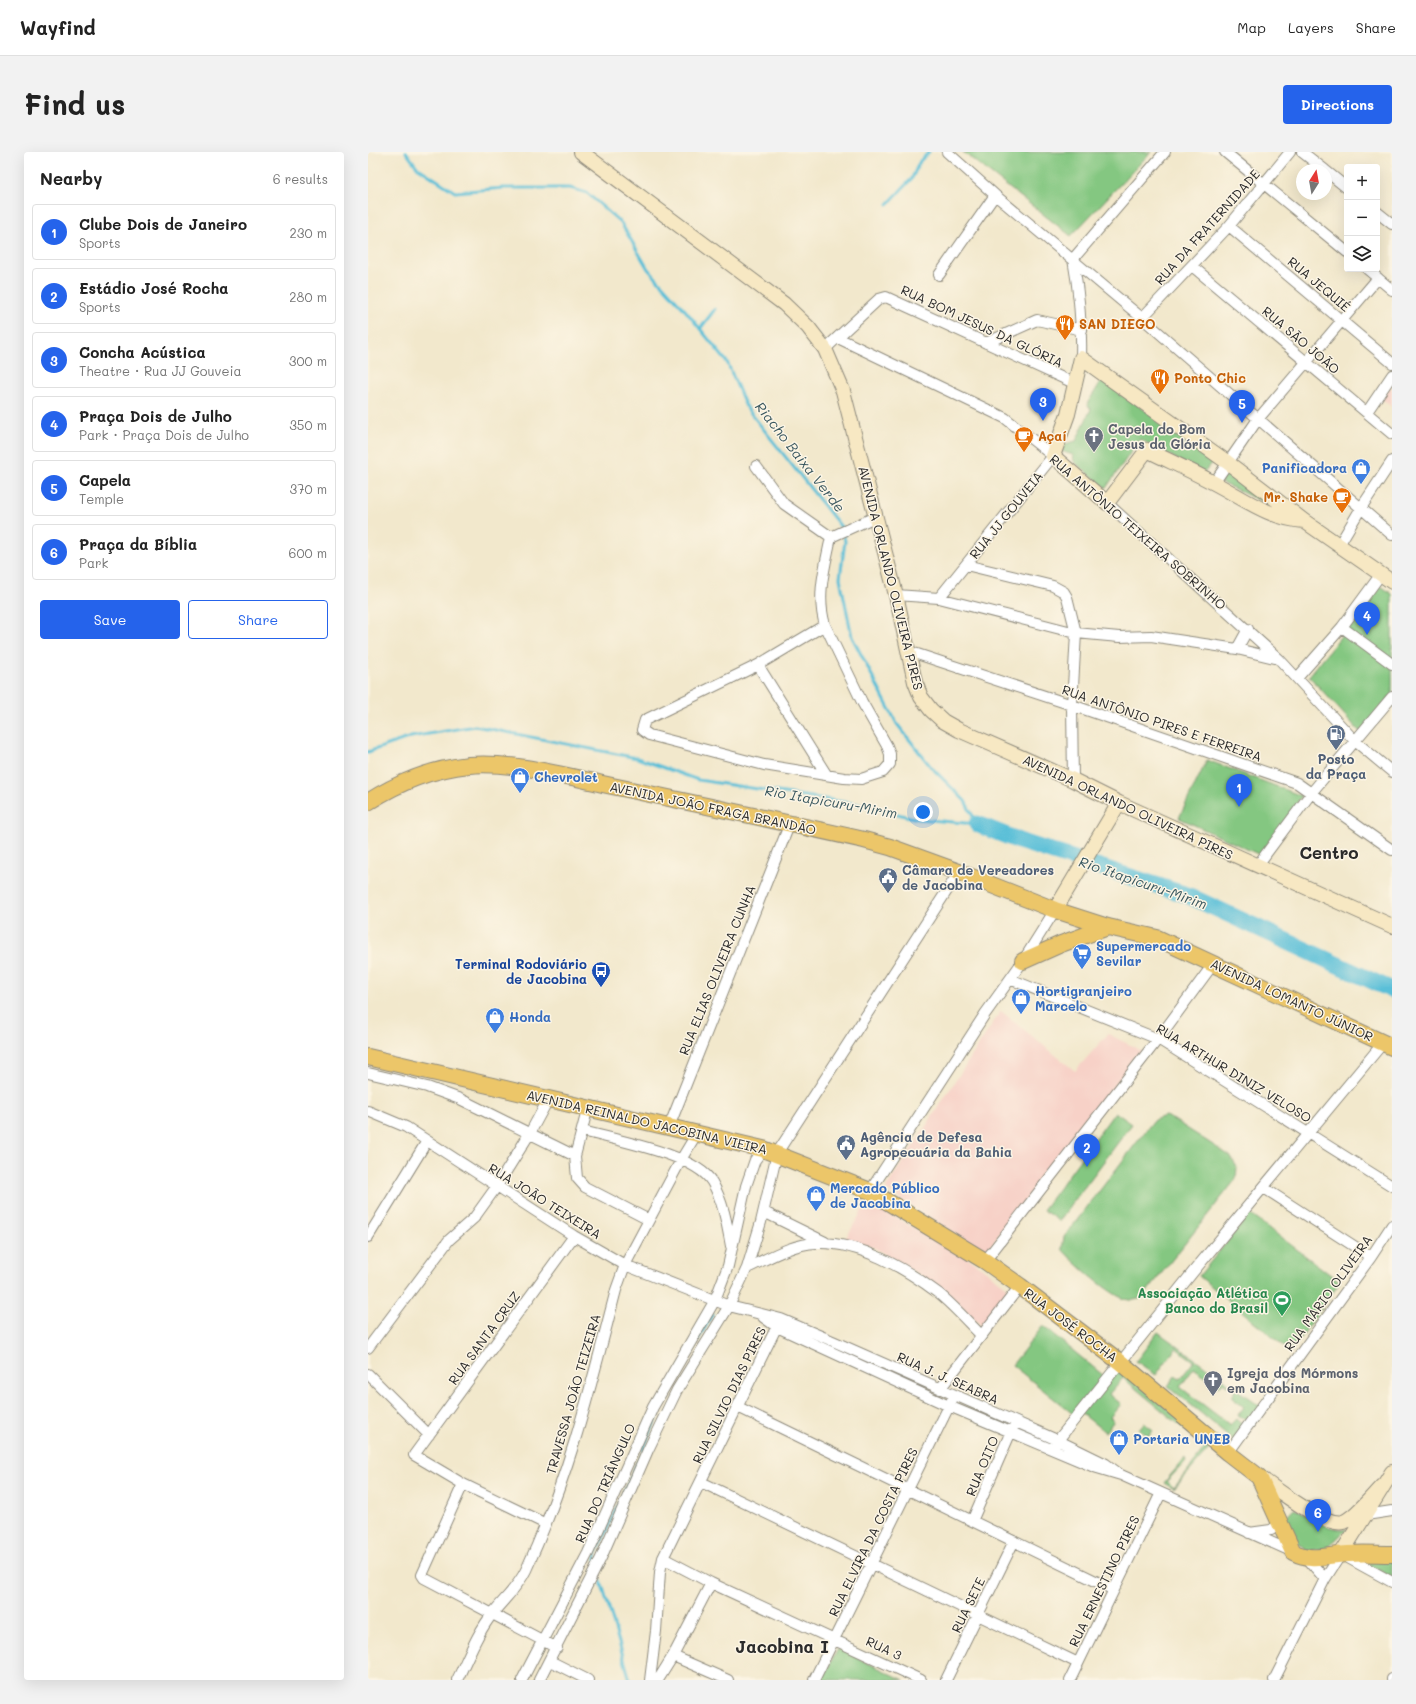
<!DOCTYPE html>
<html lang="en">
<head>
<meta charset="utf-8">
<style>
	body { margin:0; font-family:Mali,sans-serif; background:#f2f2f2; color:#222 }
	.controls { position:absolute; right:12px; top:12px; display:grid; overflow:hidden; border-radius:4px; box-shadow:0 4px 16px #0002 }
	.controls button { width:36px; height:36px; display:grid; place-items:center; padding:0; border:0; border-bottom:1px solid #e0e0e0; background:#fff; color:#222; font:20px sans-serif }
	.compass { position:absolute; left:928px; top:12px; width:36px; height:36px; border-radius:50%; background:#fff; box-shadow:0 4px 16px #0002; rotate:11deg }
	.you { position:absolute; left:555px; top:660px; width:14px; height:14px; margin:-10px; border:3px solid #fff; border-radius:50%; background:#1a73e8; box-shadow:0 0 0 6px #1a73e833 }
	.badge { display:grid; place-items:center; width:26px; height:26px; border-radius:50%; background:#2563eb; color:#fff; font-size:13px; font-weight:700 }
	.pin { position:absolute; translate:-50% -33px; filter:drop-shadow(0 1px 2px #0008) }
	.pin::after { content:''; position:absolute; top:21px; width:14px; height:12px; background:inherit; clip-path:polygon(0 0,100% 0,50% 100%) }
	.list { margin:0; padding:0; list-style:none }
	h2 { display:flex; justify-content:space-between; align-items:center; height:52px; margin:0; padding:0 16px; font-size:17px }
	h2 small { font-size:13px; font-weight:400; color:#767676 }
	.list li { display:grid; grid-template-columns:26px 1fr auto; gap:12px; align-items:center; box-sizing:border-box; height:56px; margin:0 8px 8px; padding:0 8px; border:1px solid #e0e0e0; border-radius:4px }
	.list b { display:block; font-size:15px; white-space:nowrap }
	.list p { margin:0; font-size:13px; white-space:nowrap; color:#767676 }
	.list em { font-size:13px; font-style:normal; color:#767676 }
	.actions { display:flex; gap:8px; padding:12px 16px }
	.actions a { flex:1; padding:9px 0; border:1px solid #2563eb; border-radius:4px; text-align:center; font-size:14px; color:#2563eb }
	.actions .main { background:#2563eb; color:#fff }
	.icon { flex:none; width:22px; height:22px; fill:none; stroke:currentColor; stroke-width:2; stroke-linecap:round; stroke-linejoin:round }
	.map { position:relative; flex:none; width:1024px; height:1528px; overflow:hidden; border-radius:4px }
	header { display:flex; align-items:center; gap:24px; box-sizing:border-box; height:56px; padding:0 20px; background:#fff; border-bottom:1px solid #e0e0e0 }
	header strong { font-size:19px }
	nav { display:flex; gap:22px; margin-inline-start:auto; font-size:14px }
	.intro { display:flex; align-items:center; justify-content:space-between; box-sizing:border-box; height:96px; padding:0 24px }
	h1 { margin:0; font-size:28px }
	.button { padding:10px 18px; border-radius:4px; background:#2563eb; color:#fff; font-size:14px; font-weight:700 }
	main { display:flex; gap:24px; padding:0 24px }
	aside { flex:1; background:#fff; border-radius:4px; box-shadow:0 4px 16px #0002 }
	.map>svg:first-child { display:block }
	.built { fill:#f7d1c7 }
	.green { fill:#84c781; stroke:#587956 }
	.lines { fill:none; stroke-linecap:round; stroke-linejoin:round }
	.stream { stroke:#5abfd8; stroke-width:3 }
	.river { stroke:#5abfd8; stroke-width:17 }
	.street-casing { stroke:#8e8a7c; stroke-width:12 }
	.secondary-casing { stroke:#8e8a7c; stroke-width:16 }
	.primary-casing { stroke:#8e8a7c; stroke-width:18 }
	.street { stroke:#fff; stroke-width:10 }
	.secondary { stroke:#f7e8c3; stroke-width:14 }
	.primary { stroke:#ecc669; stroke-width:16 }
	.labels { text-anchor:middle; stroke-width:3; stroke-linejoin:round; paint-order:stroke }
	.street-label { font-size:13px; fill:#2b2b2b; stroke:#fcf5e5 }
	.food-label { font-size:13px; font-weight:bold; fill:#c56008; stroke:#fcf5e5; text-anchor:start }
	.worship-label { font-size:13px; font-weight:bold; fill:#5b616d; stroke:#fcf5e5; text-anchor:start }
	.shop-label { font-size:13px; font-weight:bold; fill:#366cbe; stroke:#fcf5e5; text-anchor:start }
	.service-label { font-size:13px; font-weight:bold; fill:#4e5e75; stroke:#fcf5e5; text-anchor:start }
	.transit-label { font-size:13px; font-weight:bold; fill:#164399; stroke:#fcf5e5; text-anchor:end }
	.leisure-label { font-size:13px; font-weight:bold; fill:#27864d; stroke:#fcf5e5; text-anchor:end }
	.water-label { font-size:14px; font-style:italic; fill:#39575f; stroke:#fcf5e5 }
	.district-label { font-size:17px; font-weight:bold; fill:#2b2b2b; stroke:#fcf5e5 }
</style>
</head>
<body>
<header>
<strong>Wayfind</strong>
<nav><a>Map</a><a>Layers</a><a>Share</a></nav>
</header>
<div class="intro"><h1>Find us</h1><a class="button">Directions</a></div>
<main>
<aside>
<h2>Nearby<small>6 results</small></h2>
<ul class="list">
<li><span class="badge">1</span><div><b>Clube Dois de Janeiro</b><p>Sports</p></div><em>230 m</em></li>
<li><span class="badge">2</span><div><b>Estádio José Rocha</b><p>Sports</p></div><em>280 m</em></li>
<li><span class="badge">3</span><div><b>Concha Acústica</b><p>Theatre · Rua JJ Gouveia</p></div><em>300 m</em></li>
<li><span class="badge">4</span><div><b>Praça Dois de Julho</b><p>Park · Praça Dois de Julho</p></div><em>350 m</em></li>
<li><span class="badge">5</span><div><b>Capela</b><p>Temple</p></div><em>370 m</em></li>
<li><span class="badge">6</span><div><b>Praça da Bíblia</b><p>Park</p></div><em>600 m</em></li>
</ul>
<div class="actions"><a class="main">Save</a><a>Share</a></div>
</aside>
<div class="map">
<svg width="1024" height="1528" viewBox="0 0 1024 1528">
	<rect width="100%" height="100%" fill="#fcf5e5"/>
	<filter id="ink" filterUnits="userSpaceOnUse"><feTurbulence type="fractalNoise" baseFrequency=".025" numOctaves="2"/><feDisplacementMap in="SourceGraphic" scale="8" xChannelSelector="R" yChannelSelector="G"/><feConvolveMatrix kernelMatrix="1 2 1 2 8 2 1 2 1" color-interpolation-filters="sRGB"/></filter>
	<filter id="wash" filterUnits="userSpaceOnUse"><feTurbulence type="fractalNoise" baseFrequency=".012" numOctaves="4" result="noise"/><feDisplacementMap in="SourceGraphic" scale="16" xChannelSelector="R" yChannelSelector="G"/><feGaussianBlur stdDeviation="0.9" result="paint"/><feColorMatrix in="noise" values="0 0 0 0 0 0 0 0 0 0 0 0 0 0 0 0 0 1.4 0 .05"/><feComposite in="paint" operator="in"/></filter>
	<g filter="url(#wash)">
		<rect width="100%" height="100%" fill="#f2e8cc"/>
		<path class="built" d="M1022,235L1024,237V255L1013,246Z
			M633,859L707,919L740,882L774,899L617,1101L517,1037Z
			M498,1052L529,1066L602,1107L642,1137L614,1174L565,1131L505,1095L477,1088Z"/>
		<path class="green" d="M595,0H783L703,84Z
			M734,228L847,308L835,322L772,287L738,336L706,310L705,303L692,299L693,293L708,289L723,257L719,252Z
			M860,317L918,361L852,330Z
			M1013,434L1024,442V542L992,580L941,524Z
			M839,608L934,644L892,703L811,666Z
			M747,960L764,972L691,1069L675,1058Z
			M797,964L806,968L862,1004L869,1015L868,1027L774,1146C770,1147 765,1149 761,1148C746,1147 704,1109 694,1097L696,1085L786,968Z
			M882,1062L972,1130L923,1200L831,1124Z
			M675,1174L736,1224L705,1262L644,1213Z
			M790,1180L893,1255L883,1270L870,1263L876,1255L863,1245L867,1239L855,1230L851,1235L826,1216L812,1235L862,1273L868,1267L878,1276L868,1290L800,1234L807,1224L812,1227L826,1209L808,1196L788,1223L768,1209Z
			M749,1215L842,1291L840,1298L806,1337L796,1331L817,1306L818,1309L799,1329L806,1336L838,1295L755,1226L741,1242L753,1252L742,1265L746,1269L737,1280L712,1260Z
			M776,1271L785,1278L780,1284L771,1277Z
			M927,1356C943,1365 959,1379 979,1377L959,1396L940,1399L931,1392L916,1367Z
			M997,1404H1024V1425L1002,1414Z
			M470,1497L536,1528H453Z"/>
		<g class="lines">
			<path class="stream" d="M38,0L49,15L87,40L136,36H202L219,41L253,71L280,117L317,158L359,210L378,255L473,375L477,389L472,426L484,485L529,572L563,615L597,649L609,672
				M520,52L544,26L552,9L561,0
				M332,177L347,157
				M0,600L43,585L107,574L269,606L330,628L489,652L550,667L609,672
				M275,1298L298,1243L344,1163
				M228,1408V1402L273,1303
				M233,1429L262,1528"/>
			<path class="river" d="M609,672L654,690L819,743L1024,838"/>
		</g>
	</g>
	<g filter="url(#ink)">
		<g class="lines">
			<g class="street-casing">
				<path id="street" d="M579,0L627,43L774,166L1024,383
					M857,0L979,100
					M934,0L957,18
					M958,19L979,36
					M1009,60L1024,72
					M861,74L1024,211
					M705,107L797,0
					M705,107C711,140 714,172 713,206
					M824,114L1024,282
					M999,117L1024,138
					M571,123L627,43
					M774,166L861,74L922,0
					M470,186L637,266L685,304L571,446
					M618,191L669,168L714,178
					M457,197L511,147L518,145L708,232
					M999,260L1024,223
					M388,314L416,352L463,385
					M846,331L890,267L1010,126
					M739,351L911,507L987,589L1024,620
					M463,385L507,365
					M971,393L993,356L1024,309
					M598,413L685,434L696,440L699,445L708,481L704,553L705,628
					M528,443L571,446L708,481L751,485L783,484L869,497L911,507
					M457,473L390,513L458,622
					M974,475L1024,512
					M869,497L880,477
					M540,499L704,553L929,631L1024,698
					M390,513L277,568L274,578L281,583L396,613L476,626L493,627L515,620L522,612V602L519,594L494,550L457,473C448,443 457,415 463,385
					M930,525L974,475L1013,422
					M889,714L944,640L1024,545
					M642,827L790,887L1024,1034
					M0,921L59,935L92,947L207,1004
					M220,955L207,1004L209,1026L217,1035L281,1068
					M0,959L38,975L206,1084L257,1113L361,1154L413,1167L467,1190L689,1288L738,1312L753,1323
					M301,975L422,671
					M215,979C247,988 327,1002 344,1030C355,1049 359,1072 363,1094
					M896,1036L1003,1105
					M502,1039L617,862L655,809L687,758
					M396,1060L457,1090
					M0,1085L59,989
					M617,1109L790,887L846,811
					M379,1116C401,1106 424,1092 448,1091C490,1089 537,1116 570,1141C585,1153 599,1169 613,1183
					M395,1165L409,1175L581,1254L726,1315L753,1323L925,1400
					M0,1196L81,1088L106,1066L129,1034L162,981L181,946
					M0,1222L61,1283
					M572,1237L652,1134
					M370,1255L746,1438
					M686,1293L825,1120L1015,891
					M860,1301L1003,1105L1024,1073
					M333,1330L710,1511
					M95,1332L54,1423L56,1426L189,1496
					M998,1363L1024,1359
					M604,1369L645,1275
					M178,1372L95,1332L46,1303L206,1084
					M881,1381L903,1378L912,1372
					M295,1406L343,1431L553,1528
					M939,1406L957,1427
					M305,1504L360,1528
					M182,1509L220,1528
					M89,1528C100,1506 109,1481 125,1461C136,1447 150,1435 158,1418C200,1328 223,1234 248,1138L257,1113L314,1006L329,981
					M154,1528L220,1401L285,1255L347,1148L360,1114L378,1034L387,1008L395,997
					M171,1528L233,1406L280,1298L309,1238L361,1154L379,1116L393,1070L409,1001L591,720
					M282,1528L288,1479L292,1420L295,1406L411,1170
					M290,1528L305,1504L343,1431
					M446,1528L584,1248
					M578,1528L646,1389
					M702,1528L793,1341
					M906,1528L957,1427L973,1402L1024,1430
					M1024,1528V1527"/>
			</g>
			<g class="secondary-casing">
				<path id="secondary" d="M213,0L416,152L440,175L457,197L475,239L528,443L547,530L553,545L563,558L575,569L591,578L705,628L751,651L1024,774
					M936,369C902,367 875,346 846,331C824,319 801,309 779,298L739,351L685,304L700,262L713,206L859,310L936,369L1024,430
					M687,758L751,651
					M891,1325C908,1336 956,1375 975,1370C987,1366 1005,1343 1014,1334
					M973,1402L1024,1320"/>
			</g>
			<g class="primary-casing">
				<path id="primary" d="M0,650C31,630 64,617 101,613C145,609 201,625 244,634C328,652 412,669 496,688L522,695L591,720L687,758L740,775L789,786L1024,895
					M655,809L693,792L740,775
					M0,905L395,997L502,1039L617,1109L652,1134L752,1210L860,1301L891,1325L925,1400C944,1410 960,1403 980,1402C995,1401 1009,1402 1024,1402"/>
			</g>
			<use href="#street" class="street"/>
			<use href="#secondary" class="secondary"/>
			<use href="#primary" class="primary"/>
		</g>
	</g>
	<defs>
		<g id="restaurant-pin" transform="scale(1)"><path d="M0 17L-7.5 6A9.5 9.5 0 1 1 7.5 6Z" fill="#e8710a" stroke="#fcf5e5"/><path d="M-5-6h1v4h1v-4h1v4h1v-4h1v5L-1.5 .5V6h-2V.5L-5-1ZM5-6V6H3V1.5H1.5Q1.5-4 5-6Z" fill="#fff"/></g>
		<g id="cafe-pin" transform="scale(1)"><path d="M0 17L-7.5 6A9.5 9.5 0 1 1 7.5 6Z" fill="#e8710a" stroke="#fcf5e5"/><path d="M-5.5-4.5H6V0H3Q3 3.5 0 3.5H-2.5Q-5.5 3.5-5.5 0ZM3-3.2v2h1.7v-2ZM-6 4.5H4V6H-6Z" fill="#fff"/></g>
		<g id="church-pin" transform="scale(1)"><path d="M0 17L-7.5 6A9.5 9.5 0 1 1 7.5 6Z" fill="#6b7280" stroke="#fcf5e5"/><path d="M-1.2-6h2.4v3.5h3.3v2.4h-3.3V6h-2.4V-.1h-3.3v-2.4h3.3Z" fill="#fff"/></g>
		<g id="shop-pin" transform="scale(1)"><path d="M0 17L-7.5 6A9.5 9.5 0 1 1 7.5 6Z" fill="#3f7fe0" stroke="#fcf5e5"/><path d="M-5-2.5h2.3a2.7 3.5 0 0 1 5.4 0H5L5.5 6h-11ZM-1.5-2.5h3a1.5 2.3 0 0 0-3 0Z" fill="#fff"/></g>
		<g id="fuel-pin" transform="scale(1)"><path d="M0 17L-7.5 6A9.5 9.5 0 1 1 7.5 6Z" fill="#5c6f8a" stroke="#fcf5e5"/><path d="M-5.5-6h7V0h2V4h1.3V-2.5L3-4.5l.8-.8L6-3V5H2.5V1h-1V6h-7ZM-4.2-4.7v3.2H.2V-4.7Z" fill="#fff"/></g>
		<g id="civic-pin" transform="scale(1)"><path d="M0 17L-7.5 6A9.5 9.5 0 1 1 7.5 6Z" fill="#5c6f8a" stroke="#fcf5e5"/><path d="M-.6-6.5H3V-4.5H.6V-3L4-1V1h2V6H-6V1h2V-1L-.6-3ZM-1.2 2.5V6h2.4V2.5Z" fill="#fff"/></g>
		<g id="supermarket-pin" transform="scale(1)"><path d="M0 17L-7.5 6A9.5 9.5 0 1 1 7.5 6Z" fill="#3f7fe0" stroke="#fcf5e5"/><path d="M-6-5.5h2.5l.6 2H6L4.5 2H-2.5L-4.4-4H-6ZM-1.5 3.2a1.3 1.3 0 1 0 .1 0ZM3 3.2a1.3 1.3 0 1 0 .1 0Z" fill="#fff"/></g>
		<g id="bus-pin" transform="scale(1)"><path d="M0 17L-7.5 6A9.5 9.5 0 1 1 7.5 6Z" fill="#1a4fb4" stroke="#fcf5e5"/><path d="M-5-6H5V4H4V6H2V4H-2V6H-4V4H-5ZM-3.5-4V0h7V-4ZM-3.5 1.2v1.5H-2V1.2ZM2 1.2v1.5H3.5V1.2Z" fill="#fff"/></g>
		<g id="stadium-pin" transform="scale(1)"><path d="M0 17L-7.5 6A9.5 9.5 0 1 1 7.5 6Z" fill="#2e9e5b" stroke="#fcf5e5"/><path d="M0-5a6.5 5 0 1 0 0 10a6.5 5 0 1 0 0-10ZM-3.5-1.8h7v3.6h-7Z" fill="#fff"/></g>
	</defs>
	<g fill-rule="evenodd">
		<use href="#restaurant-pin" x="697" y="172"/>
		<use href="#restaurant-pin" x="792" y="226"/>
		<use href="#cafe-pin" x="656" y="284"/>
		<use href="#church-pin" x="726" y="284"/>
		<use href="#shop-pin" x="993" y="316"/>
		<use href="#cafe-pin" x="974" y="345"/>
		<use href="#fuel-pin" x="968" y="582"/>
		<use href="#shop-pin" x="152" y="625"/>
		<use href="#civic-pin" x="520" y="725"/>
		<use href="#supermarket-pin" x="714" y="801"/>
		<use href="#bus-pin" x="233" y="819"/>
		<use href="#shop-pin" x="653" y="846"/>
		<use href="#shop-pin" x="127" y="865"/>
		<use href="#civic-pin" x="478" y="992"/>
		<use href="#shop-pin" x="448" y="1043"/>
		<use href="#stadium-pin" x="914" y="1148"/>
		<use href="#church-pin" x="845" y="1228"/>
		<use href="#shop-pin" x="751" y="1287"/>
	</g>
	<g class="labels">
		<g class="street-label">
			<text transform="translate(839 75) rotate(-48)" y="5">RUA DA FRATERNIDADE</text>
			<text transform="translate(951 132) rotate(40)" y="5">RUA JEQUIÉ</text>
			<text transform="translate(614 174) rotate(25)" y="5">RUA BOM JESUS DA GLÓRIA</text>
			<text transform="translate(933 188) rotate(40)" y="5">RUA SÃO JOÃO</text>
			<text transform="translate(638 363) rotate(-51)" y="5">RUA JJ GOUVEIA</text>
			<text transform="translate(770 380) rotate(41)" y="5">RUA ANTÔNIO TEIXEIRA SOBRINHO</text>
			<text transform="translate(523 426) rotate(76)" y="5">AVENIDA ORLANDO OLIVEIRA PIRES</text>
			<text transform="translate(794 571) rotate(19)" y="5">RUA ANTÔNIO PIRES E FERREIRA</text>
			<text transform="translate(760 655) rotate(25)" y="5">AVENIDA ORLANDO OLIVEIRA PIRES</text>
			<text transform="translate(345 656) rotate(12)" y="5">AVENIDA JOÃO FRAGA BRANDÃO</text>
			<text transform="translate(349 818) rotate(-68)" y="5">RUA ELIAS OLIVEIRA CUNHA</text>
			<text transform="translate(924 848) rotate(25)" y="5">AVENIDA LOMANTO JÚNIOR</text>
			<text transform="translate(866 921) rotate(31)" y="5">RUA ARTHUR DINIZ VELOSO</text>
			<text transform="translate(279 970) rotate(13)" y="5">AVENIDA REINALDO JACOBINA VIEIRA</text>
			<text transform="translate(177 1049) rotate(32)" y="5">RUA JOÃO TEIXEIRA</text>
			<text transform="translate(960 1141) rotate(-54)" y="5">RUA MÁRIO OLIVEIRA</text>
			<text transform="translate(703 1173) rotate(37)" y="5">RUA JOSÉ ROCHA</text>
			<text transform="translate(116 1186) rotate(-54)" y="5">RUA SANTA CRUZ</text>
			<text transform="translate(580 1226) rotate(24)" y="5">RUA J. J. SEABRA</text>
			<text transform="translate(205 1242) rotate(-74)" y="5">TRAVESSA JOÃO TEIZEIRA</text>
			<text transform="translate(361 1243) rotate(-64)" y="5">RUA SILVIO DIAS PIRES</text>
			<text transform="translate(614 1314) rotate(-67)" y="5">RUA OITO</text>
			<text transform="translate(237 1331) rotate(-66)" y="5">RUA DO TRIÂNGULO</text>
			<text transform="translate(505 1380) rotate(-64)" y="5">RUA ELVIRA DA COSTA PIRES</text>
			<text transform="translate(736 1429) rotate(-64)" y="5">RUA ERNESTINO PIRES</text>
			<text transform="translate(600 1453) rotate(-64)" y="5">RUA SETE</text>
			<text transform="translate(516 1496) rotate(25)" y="5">RUA 3</text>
		</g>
		<g class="food-label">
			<text x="711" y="177">SAN DIEGO</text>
			<text x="806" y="231">Ponto Chic</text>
			<text x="670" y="289">Açaí</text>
			<text x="960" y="350" text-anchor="end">Mr. Shake</text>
		</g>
		<g class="worship-label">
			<text x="740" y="282">Capela do Bom<tspan x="740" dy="15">Jesus da Glória</tspan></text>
			<text x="859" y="1226">Igreja dos Mórmons<tspan x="859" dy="15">em Jacobina</tspan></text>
		</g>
		<g class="shop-label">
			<text x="979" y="321" text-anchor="end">Panificadora</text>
			<text x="166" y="630">Chevrolet</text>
			<text x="728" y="799">Supermercado<tspan x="728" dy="15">Sevilar</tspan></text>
			<text x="667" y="844">Hortigranjeiro<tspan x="667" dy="15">Marcelo</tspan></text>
			<text x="141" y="870">Honda</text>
			<text x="462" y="1041">Mercado Público<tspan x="462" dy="15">de Jacobina</tspan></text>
			<text x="765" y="1292">Portaria UNEB</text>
		</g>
		<g class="service-label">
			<text x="968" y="612" text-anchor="middle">Posto<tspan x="968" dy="15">da Praça</tspan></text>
			<text x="534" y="723">Câmara de Vereadores<tspan x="534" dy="15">de Jacobina</tspan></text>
			<text x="492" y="990">Agência de Defesa<tspan x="492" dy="15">Agropecuária da Bahia</tspan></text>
		</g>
		<g class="transit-label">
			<text x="219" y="817">Terminal Rodoviário<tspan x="219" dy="15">de Jacobina</tspan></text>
		</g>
		<g class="leisure-label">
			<text x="900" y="1146">Associação Atlética<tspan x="900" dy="15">Banco do Brasil</tspan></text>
		</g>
		<g class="water-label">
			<text transform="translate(432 305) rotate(52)" y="5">Riacho Baixa Verde</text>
			<text transform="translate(463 650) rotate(10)" y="5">Rio Itapicuru-Mirim</text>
			<text transform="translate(775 731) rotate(19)" y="5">Rio Itapicuru-Mirim</text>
		</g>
		<g class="district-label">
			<text x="961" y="707">Centro</text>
			<text x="414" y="1501">Jacobina I</text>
		</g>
	</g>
</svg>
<div class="controls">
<button>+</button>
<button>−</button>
<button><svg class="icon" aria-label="layers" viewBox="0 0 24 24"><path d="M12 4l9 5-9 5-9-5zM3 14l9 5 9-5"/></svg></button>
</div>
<svg class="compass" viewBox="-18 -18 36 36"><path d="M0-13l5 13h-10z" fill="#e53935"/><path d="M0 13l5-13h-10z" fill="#767676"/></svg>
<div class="you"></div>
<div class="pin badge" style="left:871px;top:655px">1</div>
<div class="pin badge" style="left:719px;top:1015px">2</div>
<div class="pin badge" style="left:675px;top:269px">3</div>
<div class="pin badge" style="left:999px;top:483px">4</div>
<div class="pin badge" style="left:874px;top:271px">5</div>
<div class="pin badge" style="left:950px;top:1380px">6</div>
</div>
</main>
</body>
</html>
